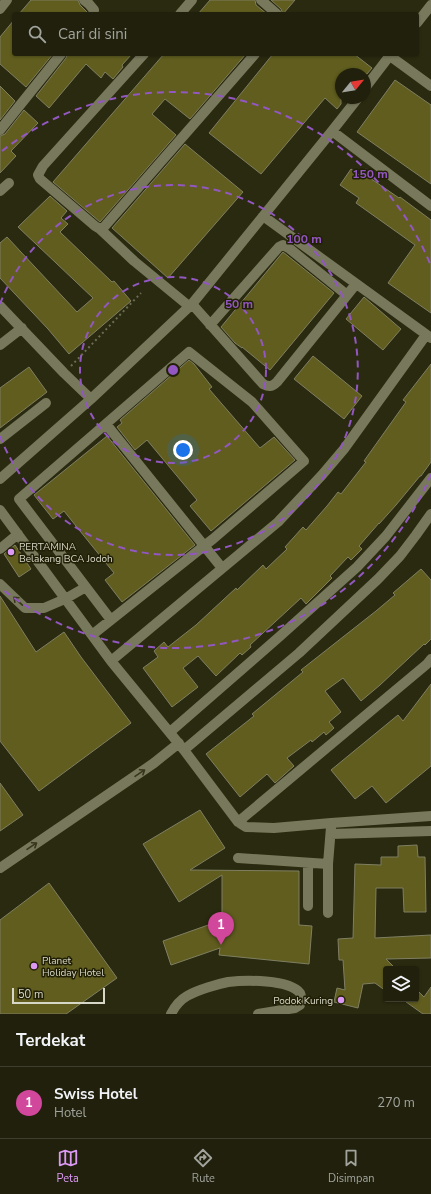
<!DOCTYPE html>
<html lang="id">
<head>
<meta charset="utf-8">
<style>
	body { margin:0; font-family:"Nunito Sans",sans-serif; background:#282815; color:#f1f3f6 }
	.controls { position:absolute; right:12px; bottom:12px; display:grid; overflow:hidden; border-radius:4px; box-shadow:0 1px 3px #0004 }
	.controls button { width:36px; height:36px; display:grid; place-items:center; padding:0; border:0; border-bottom:1px solid #3d3e2d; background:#20200c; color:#f1f3f6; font:20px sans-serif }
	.compass { position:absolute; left:335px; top:68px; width:36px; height:36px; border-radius:50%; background:#20200c; box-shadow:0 1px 3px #0004; rotate:60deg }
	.scale { position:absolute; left:12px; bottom:10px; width:93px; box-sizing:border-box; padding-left:4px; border:2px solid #d7d7c7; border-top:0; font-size:11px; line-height:14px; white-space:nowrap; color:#d7d7c7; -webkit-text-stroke:3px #212006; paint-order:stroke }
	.you { position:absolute; left:183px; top:450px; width:14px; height:14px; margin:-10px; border:3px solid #fff; border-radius:50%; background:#1a73e8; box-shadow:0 0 0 6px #1a73e833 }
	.badge { display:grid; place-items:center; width:26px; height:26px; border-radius:50%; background:#dc99f4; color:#fff; font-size:13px; font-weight:700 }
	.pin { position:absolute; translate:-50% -33px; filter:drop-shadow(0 1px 2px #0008) }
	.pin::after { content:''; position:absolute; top:21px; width:14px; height:12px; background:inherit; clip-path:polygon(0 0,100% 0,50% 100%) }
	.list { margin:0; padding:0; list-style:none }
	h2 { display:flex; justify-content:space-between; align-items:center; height:52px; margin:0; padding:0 16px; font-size:17px }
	h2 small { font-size:13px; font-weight:400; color:#a2a39d }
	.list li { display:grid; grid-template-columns:26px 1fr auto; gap:12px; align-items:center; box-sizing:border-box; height:72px; padding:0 16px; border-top:1px solid #3d3e2d }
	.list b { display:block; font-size:15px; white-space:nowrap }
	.list p { margin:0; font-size:13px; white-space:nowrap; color:#a2a39d }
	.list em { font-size:13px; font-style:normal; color:#a2a39d }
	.icon { flex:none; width:22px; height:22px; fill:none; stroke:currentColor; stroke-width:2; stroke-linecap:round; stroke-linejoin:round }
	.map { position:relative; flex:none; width:431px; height:1014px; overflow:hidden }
	.search { position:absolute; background:#20200c; box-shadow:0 1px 3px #0004; left:12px; right:12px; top:12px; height:44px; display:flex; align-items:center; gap:10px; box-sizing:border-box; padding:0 14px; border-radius:4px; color:#a2a39d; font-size:15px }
	.sheet { height:124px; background:#20200c }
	nav { display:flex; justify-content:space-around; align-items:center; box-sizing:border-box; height:56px; border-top:1px solid #3d3e2d; background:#20200c; font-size:11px; color:#a2a39d }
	nav a { display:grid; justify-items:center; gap:2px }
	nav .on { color:#dc99f4 }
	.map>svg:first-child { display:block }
	.building { fill:#605d1f; stroke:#7f7f62 }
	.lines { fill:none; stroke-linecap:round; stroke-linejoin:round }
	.path { stroke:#6c6c56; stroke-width:2; stroke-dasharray:2 3; stroke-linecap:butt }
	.minor { stroke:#78785c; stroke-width:10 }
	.oneway { stroke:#37361c }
	.ring { fill:none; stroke:#9257c1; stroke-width:2; stroke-dasharray:7 5 }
	.poi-dot { fill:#dc99f4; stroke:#212006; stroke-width:1.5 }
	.labels { text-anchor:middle; stroke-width:3; stroke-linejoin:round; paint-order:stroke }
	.poi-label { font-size:10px; fill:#d7d7c7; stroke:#212006; text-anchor:start }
	.centre { fill:#9257c1; stroke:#212006; stroke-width:2 }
	.ring-label { font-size:12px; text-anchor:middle; font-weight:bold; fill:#9257c1; stroke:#212006; stroke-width:3; stroke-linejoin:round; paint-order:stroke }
</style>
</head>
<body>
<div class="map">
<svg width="431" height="1014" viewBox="0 0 431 1014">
	<rect width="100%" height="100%" fill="#2a2a10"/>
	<path class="building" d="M31,0H78L80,5L87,12V14H19Z
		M210,0H255L256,5L267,14H198Z
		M271,0H295L283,14L281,9Z
		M14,20V54H53L26,87L0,64V37Z
		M67,54H132L122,65L123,67L113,79L105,72L101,78L86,64L49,108L36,96L66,58Z
		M164,54H246L190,119L165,99L152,114L176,135L100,222L53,182Z
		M273,54H354L372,68L367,74H341V104L337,109L325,98L261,174L209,133Z
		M395,80L431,105V184L357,132Z
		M0,86L15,101L0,120Z
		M24,110L38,123L11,151L16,156L0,173V136L5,134Z
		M185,144L243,192L168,278L112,228Z
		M351,169L359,175L363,169L372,176L370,178L399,198L400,197L431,220V313L388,283L415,245L356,203L359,198L340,185Z
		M50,196L67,211L61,218L68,224L60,232L112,282L114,281L131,301L69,354L48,329L0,278V243L7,237L77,312L93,298L18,227Z
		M283,252L334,293L270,370L242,347V348L235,343L221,327Z
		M364,297L401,329L383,350L346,319Z
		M313,356L362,396L344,419L294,379Z
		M189,360L194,364L212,387L209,389L260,448L274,437L295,460L211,531L190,506L197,500L147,440L135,450L117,427L122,423L120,420Z
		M431,364V462L421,476H420L396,505L379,524V523L359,546L362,549L351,560L348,557L330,576L332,578L306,604L301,598L250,645L251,647L242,655L240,653L216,676L198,656L183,668L198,687L172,707L143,668L158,657L154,651L164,642L168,647L196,625L236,588L237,590L263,565L266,569L287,549L285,547L303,527L306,530L327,506L338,492L341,494L366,462L364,461L406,402L403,400Z
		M29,367L47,392L0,428V388Z
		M107,436L195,545L122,602L105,580L114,573L80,531L64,511L53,519L34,495Z
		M15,545L31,569L19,577L4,554Z
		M421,569L431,580V639L425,645L424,644L380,685L361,701L343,678L325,691L341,712L329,722L334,728L326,735L324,732L312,742L311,740L287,758L294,766L275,783L267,774L240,797L206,754L254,716L252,714L303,672L301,670L376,611L395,595L393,593Z
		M0,596L36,652L64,632L81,657L131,723L39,791L0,741Z
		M431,684V766L386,803L372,786L355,799L331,770L398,715L403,721Z
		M0,783L23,815L0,831Z
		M200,810L225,848L190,870L299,871V925L312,926L309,964L219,955L220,948L171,965L163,941L211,924H222V875L179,902L143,844Z
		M417,845L418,857H425L426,912H404L403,888H376L375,938L431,935V958L386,959L396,969H386V991L375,983L363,984L358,1008L334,1002L337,988L345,990L343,960H339L338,939L353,938L355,864L381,865V857H398V846Z
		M49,883L117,978L66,1014H0V920Z
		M431,987V1014H423L402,999H416V989L424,997Z"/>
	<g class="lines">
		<path class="path" d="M71,366L141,293"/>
		<path class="minor" d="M84,0L89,4L94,10L93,14
			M261,0L277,14
			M0,9L7,0
			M180,14L192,0
			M417,23L431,5
			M144,54L43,166L38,175L40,179L95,226L100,229L104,227L255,54
			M390,56L431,86
			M365,88L391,54
			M0,130L61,54
			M332,131L431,206
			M0,191L9,183
			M263,216L431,338
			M100,229L134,261L190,307
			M192,304L263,384C269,387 272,387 277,382L356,284
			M0,306L64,373L91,399
			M210,325L279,247L283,245L290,249L347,295
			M0,345L22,328
			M106,424L222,568
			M0,439L46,403
			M0,479L91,399L192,304L332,131L358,98
			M0,510L111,661L184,750L238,822L246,827L274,828L331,823L431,816
			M0,549L18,534
			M0,584L25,608H44L65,599L86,587
			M92,635L204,546L213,539L304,461L252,402L189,352L19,499L111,620
			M111,661L278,522L322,475L344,449L426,335
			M170,732L279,637L357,567L386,536L431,478
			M184,750L299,653L378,579L400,556L416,535L431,514
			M238,822L427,664L431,659
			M331,834L431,831
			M238,858L328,864
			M308,863V906
			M0,868L154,763L179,743
			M328,913V864L331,827
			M171,1014C175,1006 180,1000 187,996C197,990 218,984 228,982C245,980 289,979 300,993C302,997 301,1001 300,1005L295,1008L258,1014"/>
	</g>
	<defs><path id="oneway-shaft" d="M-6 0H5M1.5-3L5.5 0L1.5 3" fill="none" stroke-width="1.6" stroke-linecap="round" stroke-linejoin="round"/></defs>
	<g class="oneway">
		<use href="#oneway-shaft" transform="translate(18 601) rotate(-137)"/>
		<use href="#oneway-shaft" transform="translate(140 773) rotate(-34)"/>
		<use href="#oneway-shaft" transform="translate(32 846) rotate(-34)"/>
	</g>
	<g class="ring">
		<circle cx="173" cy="370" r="93"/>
		<path d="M0 304A185 185 0 1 1 0 436"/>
		<path d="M431 474A278 278 0 0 1 2 589M2 151A278 278 0 0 1 431 266"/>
	</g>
	<g class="poi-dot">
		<circle cx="11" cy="552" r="4"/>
		<circle cx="34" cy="966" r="4"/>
		<circle cx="341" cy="1000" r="4"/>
	</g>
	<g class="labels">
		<g class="poi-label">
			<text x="19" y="550">PERTAMINA<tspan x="19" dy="12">Belakang BCA Jodoh</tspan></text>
			<text x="42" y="964">Planet<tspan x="42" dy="12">Holiday Hotel</tspan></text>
			<text x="333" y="1004" text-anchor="end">Podok Kuring</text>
		</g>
	</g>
	<circle cx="173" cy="370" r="6" class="centre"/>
	<g class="ring-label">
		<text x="370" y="178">150 m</text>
		<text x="304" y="243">100 m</text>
		<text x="239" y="308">50 m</text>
	</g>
</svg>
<div class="controls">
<button><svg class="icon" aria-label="layers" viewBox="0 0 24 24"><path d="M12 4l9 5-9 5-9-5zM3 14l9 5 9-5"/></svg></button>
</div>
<svg class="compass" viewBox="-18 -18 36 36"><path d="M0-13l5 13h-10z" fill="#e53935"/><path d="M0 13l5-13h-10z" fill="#a2a39d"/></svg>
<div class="scale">50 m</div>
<div class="you"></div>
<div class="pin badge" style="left:221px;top:945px;background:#d1479c">1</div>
<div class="search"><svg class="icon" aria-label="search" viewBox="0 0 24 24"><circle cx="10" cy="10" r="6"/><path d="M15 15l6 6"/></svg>Cari di sini</div>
</div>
<section class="sheet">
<h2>Terdekat<small></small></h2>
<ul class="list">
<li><span class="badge" style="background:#d1479c">1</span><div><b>Swiss Hotel</b><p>Hotel</p></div><em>270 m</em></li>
</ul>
</section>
<nav>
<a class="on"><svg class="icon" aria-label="map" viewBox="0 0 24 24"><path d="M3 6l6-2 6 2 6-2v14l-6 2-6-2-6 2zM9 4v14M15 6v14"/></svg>Peta</a>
<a><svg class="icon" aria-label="directions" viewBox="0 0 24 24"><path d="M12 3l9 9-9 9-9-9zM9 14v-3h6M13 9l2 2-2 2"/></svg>Rute</a>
<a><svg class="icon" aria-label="saved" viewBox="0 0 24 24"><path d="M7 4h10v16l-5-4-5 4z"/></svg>Disimpan</a>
</nav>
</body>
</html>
